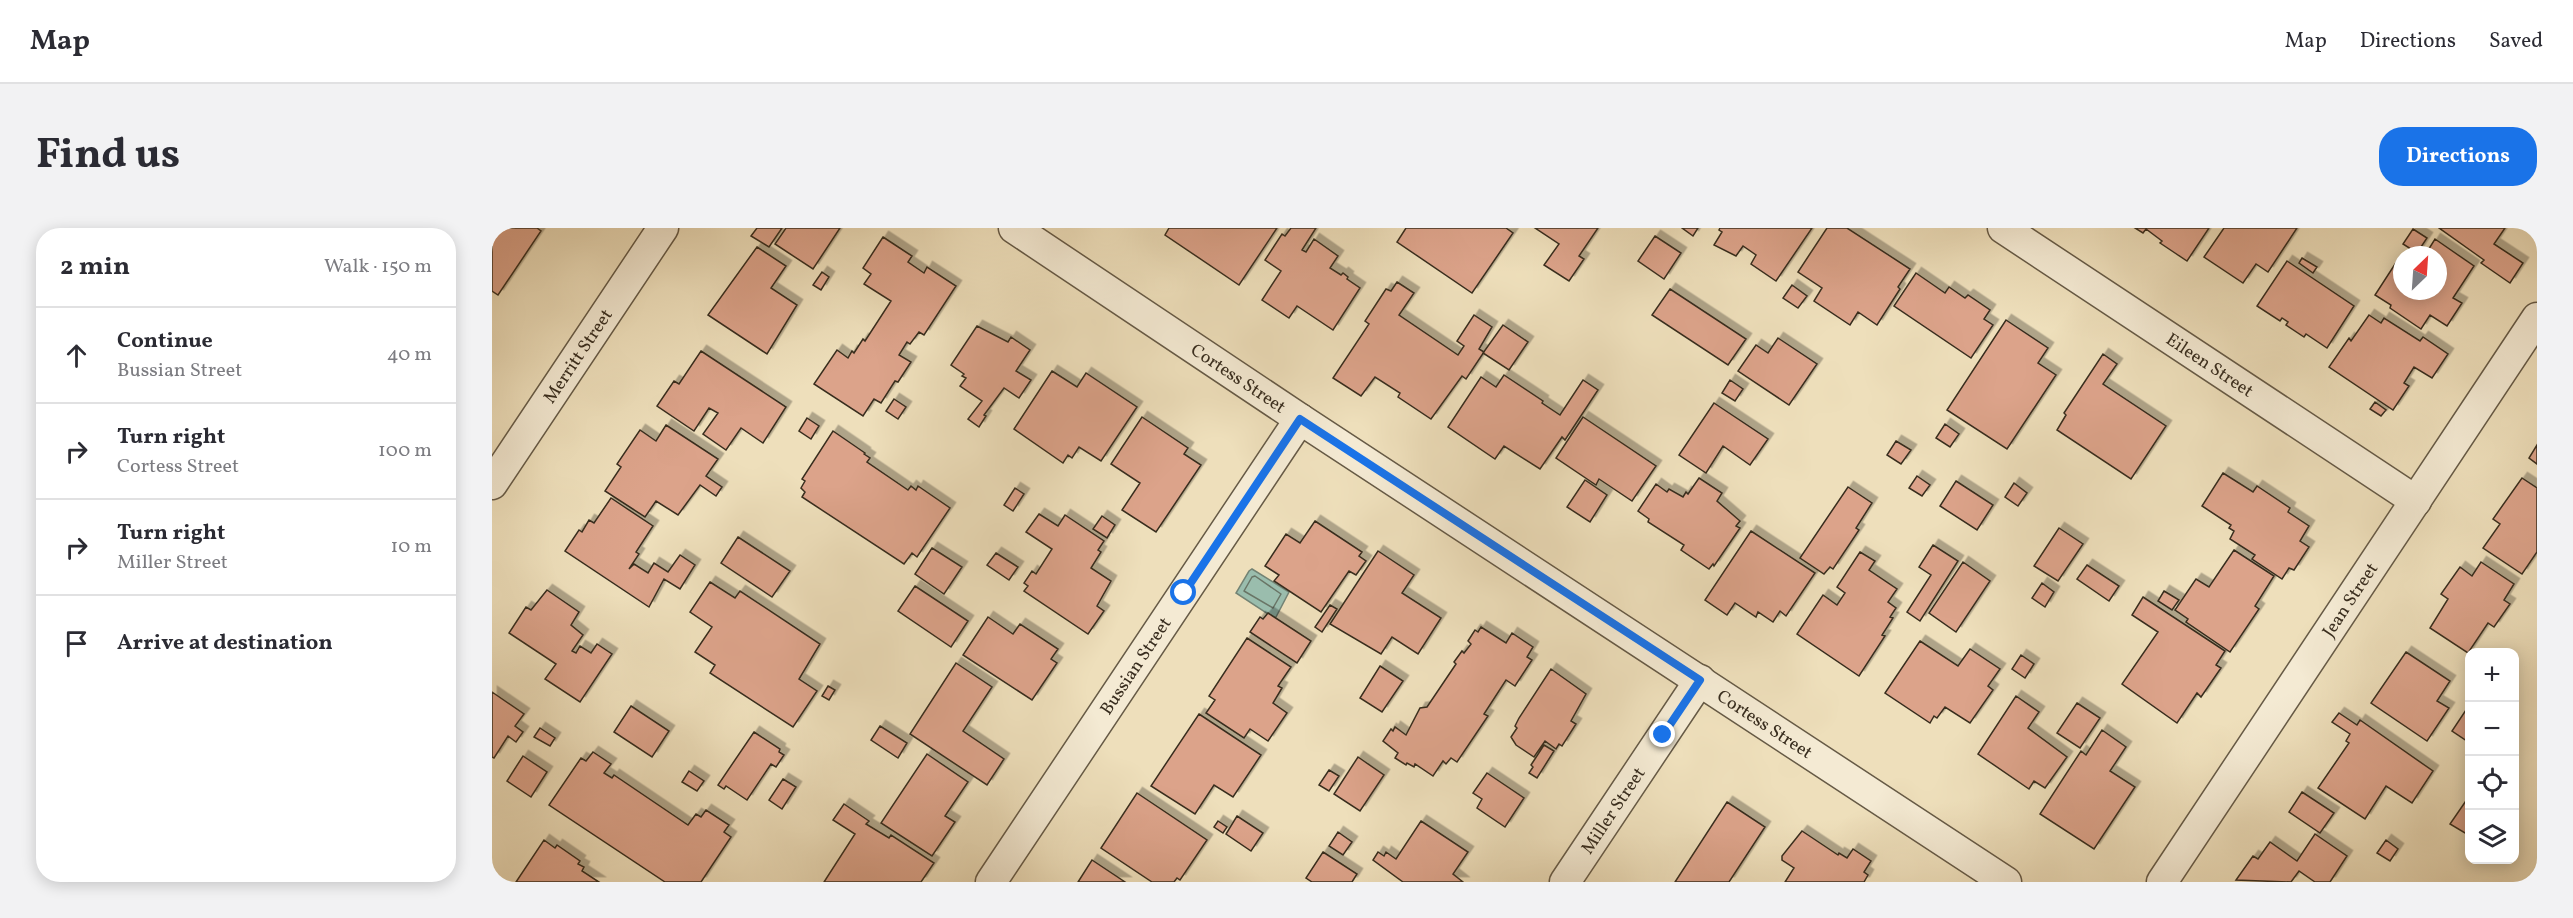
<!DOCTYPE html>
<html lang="en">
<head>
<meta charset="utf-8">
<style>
	body { margin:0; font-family:Vollkorn,serif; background:#f2f2f3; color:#2b2b33 }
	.controls { position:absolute; right:18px; bottom:18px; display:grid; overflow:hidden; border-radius:12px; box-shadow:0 3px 15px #0003 }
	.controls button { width:54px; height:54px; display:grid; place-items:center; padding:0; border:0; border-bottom:2px solid #e1e1e2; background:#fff; color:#2b2b33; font:30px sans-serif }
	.compass { position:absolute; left:1901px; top:18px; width:54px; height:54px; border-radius:50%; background:#fff; box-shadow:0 3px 15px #0003; rotate:25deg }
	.stop { position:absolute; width:18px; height:18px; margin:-14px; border:4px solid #1a73e8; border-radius:50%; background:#fff }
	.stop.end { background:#1a73e8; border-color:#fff; box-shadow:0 2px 6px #0008 }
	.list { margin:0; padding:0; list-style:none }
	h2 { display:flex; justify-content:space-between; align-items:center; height:78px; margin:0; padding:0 24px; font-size:26px }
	h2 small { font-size:20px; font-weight:400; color:#7c7c81 }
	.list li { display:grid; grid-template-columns:39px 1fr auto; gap:18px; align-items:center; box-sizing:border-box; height:96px; padding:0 24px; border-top:2px solid #e1e1e2 }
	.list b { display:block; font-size:22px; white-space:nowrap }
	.list p { margin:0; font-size:20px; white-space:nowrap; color:#7c7c81 }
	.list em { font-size:20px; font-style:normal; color:#7c7c81 }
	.icon { flex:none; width:33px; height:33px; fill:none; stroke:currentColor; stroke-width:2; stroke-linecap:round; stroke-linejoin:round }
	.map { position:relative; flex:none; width:2045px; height:654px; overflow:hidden; border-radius:24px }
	header { display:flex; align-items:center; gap:36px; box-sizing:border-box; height:84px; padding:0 30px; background:#fff; border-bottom:2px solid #e1e1e2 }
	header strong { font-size:28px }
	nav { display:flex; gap:33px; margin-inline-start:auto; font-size:21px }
	.intro { display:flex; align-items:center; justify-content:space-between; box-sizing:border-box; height:144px; padding:0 36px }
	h1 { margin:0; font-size:42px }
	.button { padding:15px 27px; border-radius:24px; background:#1a73e8; color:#fff; font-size:21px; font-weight:700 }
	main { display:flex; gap:36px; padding:0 36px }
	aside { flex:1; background:#fff; border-radius:24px; box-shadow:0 3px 15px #0003 }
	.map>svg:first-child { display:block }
	.water { fill:#9abdad; stroke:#738374; stroke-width:1.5 }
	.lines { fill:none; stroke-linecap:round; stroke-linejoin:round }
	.shore { stroke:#697566; stroke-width:1.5 }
	.building { fill:#dca38a; stroke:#382d1f; stroke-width:1.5; filter:url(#shadow) }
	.minor-casing { stroke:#665a46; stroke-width:33 }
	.minor { stroke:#f4ead3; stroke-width:30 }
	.route { stroke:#1a73e8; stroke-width:8 }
	.labels { text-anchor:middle; stroke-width:4.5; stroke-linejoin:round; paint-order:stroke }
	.street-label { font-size:18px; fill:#382d1f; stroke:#f4ead3 }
</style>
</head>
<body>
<header>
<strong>Map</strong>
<nav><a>Map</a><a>Directions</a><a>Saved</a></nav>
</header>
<div class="intro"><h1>Find us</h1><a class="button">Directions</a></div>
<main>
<aside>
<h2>2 min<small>Walk · 150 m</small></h2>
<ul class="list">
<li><svg class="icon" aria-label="ahead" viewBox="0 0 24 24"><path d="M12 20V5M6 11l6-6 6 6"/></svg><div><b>Continue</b><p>Bussian Street</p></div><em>40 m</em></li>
<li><svg class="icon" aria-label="right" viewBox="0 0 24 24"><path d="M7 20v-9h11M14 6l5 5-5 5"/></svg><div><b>Turn right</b><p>Cortess Street</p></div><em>100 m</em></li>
<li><svg class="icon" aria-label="right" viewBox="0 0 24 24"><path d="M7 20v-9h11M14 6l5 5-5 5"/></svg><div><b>Turn right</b><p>Miller Street</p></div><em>10 m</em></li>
<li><svg class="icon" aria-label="arrive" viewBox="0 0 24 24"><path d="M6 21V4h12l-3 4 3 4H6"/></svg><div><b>Arrive at destination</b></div></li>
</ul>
</aside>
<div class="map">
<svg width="2045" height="654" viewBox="0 0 2045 654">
	<defs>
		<filter id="shadow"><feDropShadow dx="5.5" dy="-5.5" stdDeviation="0" flood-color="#0004"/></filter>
	</defs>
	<rect width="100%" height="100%" fill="#eedfbb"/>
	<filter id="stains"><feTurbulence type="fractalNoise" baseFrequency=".00333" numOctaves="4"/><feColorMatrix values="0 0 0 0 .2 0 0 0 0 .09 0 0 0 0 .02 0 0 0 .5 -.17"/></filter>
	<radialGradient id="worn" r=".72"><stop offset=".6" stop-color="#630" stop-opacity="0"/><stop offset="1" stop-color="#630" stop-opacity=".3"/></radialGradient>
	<path class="water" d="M760,341L797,364L784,389L782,390L744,365L757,343Z"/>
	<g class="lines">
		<path class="shore" d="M763,348L789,366L781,380L752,363L760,349Z"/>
	</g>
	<path class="building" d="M0,0H45L49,3L6,67L0,63Z
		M265,0H290L277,19L259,8Z
		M294,0H348L321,41L283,16Z
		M677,0H785L747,57L673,7Z
		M799,0H824L810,22L814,24L822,11L846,28L838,40L849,47L851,45L856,49L855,51L868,60L841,102L805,78L797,90L770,72L789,43L773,32L790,6L793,8Z
		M914,0H1014L1021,5L980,65L905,14Z
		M1043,0H1106L1087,28L1092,31L1077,53L1052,37L1067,16Z
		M1190,0H1206L1201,8Z
		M1228,0H1320L1284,53L1259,36L1264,27L1251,18L1244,28L1222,17L1230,4L1227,2Z
		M1335,0H1355L1418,41L1406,59L1408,61L1385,97L1366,84L1358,97L1322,73L1330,60L1306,44Z
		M1643,0H1717L1695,33L1668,15L1670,13L1654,1L1651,5Z
		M1732,0H1805L1776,44L1764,36L1751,55L1712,29Z
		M1947,0H2013L2002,16L2031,35L2018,55L1989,35L1992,32Z
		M1921,1L1935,10L1925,25L1911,16Z
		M1163,8L1189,25L1172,51L1146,33Z
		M391,9L420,28L416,34L432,45L435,39L464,58L432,107L427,104L418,116L415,114L407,127L419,134L406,154L403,153L389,175L382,171L371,188L322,156L345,122L356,130L360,123L362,125L371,111L373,113L399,73L372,56L379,46L371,40Z
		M1943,11L1982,38L1961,70L1970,75L1955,98L1938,87L1929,101L1898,80L1899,77L1883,67L1905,33L1910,36V63H1946V27H1933Z
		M265,19L294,38L279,60L305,77L275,126L216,87Z
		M1810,30L1825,39L1821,45L1807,35Z
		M1795,33L1862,78L1835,120L1814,106L1812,109L1794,97L1796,94L1790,90L1788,93L1765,78Z
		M330,44L337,49L329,62L321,57Z
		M1424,45L1453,65L1457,59L1473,70L1476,67L1498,82L1492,91L1501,97L1479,130L1402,78Z
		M905,54L922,65L907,87L966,127L972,118L965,113L982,87L1000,99L987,121L992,124L974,151L970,148L939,191L906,169L908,165L883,149L869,168L841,150L877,96L873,93L894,61L899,63Z
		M1300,57L1315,68L1306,80L1291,70Z
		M1178,61L1254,111L1236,137L1160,87Z
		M1877,87L1889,95L1892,90L1928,113L1931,109L1956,126L1940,150L1922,139L1912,155L1917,158L1901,182L1837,139L1857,110L1859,113Z
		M1514,92L1556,120L1546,135L1564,147L1515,221L1455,182Z
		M1011,97L1036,114L1017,142L991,125Z
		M485,98L516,114L519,109L538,122L524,143L539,152L527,170L512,160L492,187L494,188L487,199L476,191L490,173L468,158L474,150L470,148L472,146L459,137Z
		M1286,110L1325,136L1297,177L1246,143L1264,117L1276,125Z
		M209,123L294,179L271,215L249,200L234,222L211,206L226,185L217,180L202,203L165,178L182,153L187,156Z
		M1611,126L1625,136L1611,156L1674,198L1639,251L1565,202L1574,187L1572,185Z
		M560,143L585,159L594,145L645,179L609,233L587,219L580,230L576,227L571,235L522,201Z
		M1012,147L1051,173L1050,175L1068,187L1091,152L1106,162L1073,212L1070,209L1048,241L1012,218L1003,231L956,199L989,149L1004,159Z
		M1238,152L1251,161L1243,173L1230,165Z
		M402,171L414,179L406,191L394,183Z
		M1883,174L1894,182L1889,188L1878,181Z
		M1222,175L1276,211L1258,237L1231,218L1214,245L1187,227Z
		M650,189L696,220L692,226L709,237L664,304L630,282L648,255L619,236Z
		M1091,189L1164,238L1140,273L1107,251L1104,257L1064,230Z
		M315,190L327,198L319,211L307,203Z
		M1453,196L1467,206L1458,219L1444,210Z
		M174,197L226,231L214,248L230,259L224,268L208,257L186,287L164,273L153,289L113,263L129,239L125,236L148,202L164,213Z
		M341,203L373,225L372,226L378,230L375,234L416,262L419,258L424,262L426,258L458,280L425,329L420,325L412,336L310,269L313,264L309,260L313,253L310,251Z
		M1404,213L1419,222L1409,236L1395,227Z
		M2045,217V236L2037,230Z
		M1731,245L1761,264L1765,258L1798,280L1796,284L1817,298L1808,313L1817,319L1802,342L1797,340L1790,351L1760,331L1763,327L1738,311L1742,303L1737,300L1739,297L1710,278Z
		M1425,248L1438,257L1430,268L1417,260Z
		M1207,250L1230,265L1225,273L1248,293L1244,298L1248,300L1222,338L1221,336L1217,341L1189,322L1192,317L1156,294L1157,291L1146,283L1164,256L1175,264L1177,261L1191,269L1194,264L1196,266Z
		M2030,250L2045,260V324L2030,346L1991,320L2008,296L2001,291Z
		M1093,252L1115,267L1098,294L1075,279Z
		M1464,253L1501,277L1485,302L1448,278Z
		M1522,255L1535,265L1526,278L1513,269Z
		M1356,259L1380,275L1364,300L1367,302L1341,341L1338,339L1332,346L1308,330Z
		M523,260L532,266L521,283L512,277Z
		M119,270L161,298L144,324L147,326L137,341L142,336L156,345L162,335L176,344L188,327L203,337L188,361L172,351L157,379L73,323L87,302L90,304L97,292L102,295Z
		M547,286L566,298L573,287L612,313L606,322L609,324L599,340L619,353L605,378L612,383L596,406L532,363L536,358L532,355L540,343L544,346L560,321L534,304Z
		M610,288L623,297L615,310L601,301Z
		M823,293L870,324L867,328L874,333L864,347L857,343L829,384L782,353L787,347L773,338L794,306L808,315Z
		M1567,300L1591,316L1566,353L1542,338Z
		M1259,303L1323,345L1294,388L1288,383L1281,394L1266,384L1264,389L1243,375L1235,387L1213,372Z
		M246,309L298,343L280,369L229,335Z
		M1441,317L1466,333L1428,393L1415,384L1439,347L1427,339Z
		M440,320L470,339L452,366L423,346Z
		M1742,322L1782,348L1763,378L1767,381L1738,424L1694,394L1696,391L1683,382L1704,351L1717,359Z
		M886,323L922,347L910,365L949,390L926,426L900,409L889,426L838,396Z
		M1368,324L1383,333L1377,342L1405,361L1396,374L1404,380L1398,389L1401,390L1390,407L1393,408L1367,448L1305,406L1331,367L1345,377L1353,365L1345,359Z
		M504,325L526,339L517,352L495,337Z
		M1471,334L1498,353L1464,404L1437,385Z
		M1989,334L2022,356L2012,372L2018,376L2002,399L1996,395L1976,425L1938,400L1956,371L1949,366L1968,339L1980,348Z
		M1595,337L1627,358L1617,373L1585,351Z
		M218,354L243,370L248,363L328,416L307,451L325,463L301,499L218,445L223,437L203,424L220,399L198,384Z
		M1550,355L1562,364L1553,379L1540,370Z
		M423,358L476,393L459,419L406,383Z
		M55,362L87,384L79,397L91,407L80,423L84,425L88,418L99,425L105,416L120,426L88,474L53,451L64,436L17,405L34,379L39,382Z
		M1672,363L1687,372L1680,382L1666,373Z
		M1651,369L1733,423L1724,437L1729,440L1709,469L1705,465L1685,495L1630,456L1666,404L1640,387Z
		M838,377L845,381L830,404L823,399Z
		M776,385L819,413L805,435L758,404L768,389L771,391Z
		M496,389L521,406L528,396L566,421L559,431L565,435L540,472L471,427Z
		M989,399L1014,415L1020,405L1041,419L1035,429L1040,432L1023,458L1014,452L992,486L996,488L965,534L959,530L954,536L951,533L941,548L923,536L922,539L915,535L914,537L903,530L906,525L891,513L899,501L901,503L903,499L914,507L928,480L935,479L964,436L962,434L970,423L972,425L979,416L976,413L983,402L986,404Z
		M755,410L799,439L786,458L790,460L781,475L795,485L776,513L758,501L752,510L714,485L723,472L717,468Z
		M1428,413L1466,438L1478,421L1508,441L1496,458L1501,462L1478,495L1453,479L1445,490L1442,488L1438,495L1393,465Z
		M1914,424L1958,453L1945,473L1957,480L1935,513L1879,475Z
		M1529,427L1542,436L1533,450L1520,441Z
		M464,435L500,459L471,503L512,531L495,557L418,506Z
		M888,438L911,453L890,484L868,470Z
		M1059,441L1094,466L1079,493L1084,496L1070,518L1067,516L1064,521L1053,513L1042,529L1024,517L1019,509L1025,500L1023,498L1027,490Z
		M336,458L343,462L337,472L330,468Z
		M0,464L32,486L23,498L31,504L24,514L16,508L2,530L0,529Z
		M1524,468L1547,484L1536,500L1575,529L1553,560L1542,553L1537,561L1486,526Z
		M1585,475L1608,490L1588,520L1565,505Z
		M139,478L177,503L160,529L122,504Z
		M1976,479L1978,480V515L1960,503Z
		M1847,485L1865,497L1868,492L1941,543L1920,575L1894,558L1873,591L1826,560L1857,515L1854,513L1858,506L1840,494Z
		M707,486L769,527L741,569L722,557L703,586L659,558Z
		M388,498L415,515L406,530L379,512Z
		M48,500L63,510L58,518L42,509Z
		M1610,502L1634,519L1618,543L1643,559L1602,621L1548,586L1589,523L1594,527Z
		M262,504L288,521L287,524L292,527L284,539L279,536L255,572L234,558L232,561L226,557Z
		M1052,517L1062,523L1045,550L1037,545L1041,539L1039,537Z
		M101,524L119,536L112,545L120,550L122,547L196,597L204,586L209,589L214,582L237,597L232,604L239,609L209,654H173L57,577L89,530L94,533Z
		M435,526L476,554L453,588L463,594L440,628L389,595Z
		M31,528L55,544L39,569L15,553Z
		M866,529L892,547L868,583L842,566Z
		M837,542L847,548L837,563L827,557Z
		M197,543L212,553L205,563L190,554Z
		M995,545L1032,570L1013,599L985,580L990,571L981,565Z
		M291,551L304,559L290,581L277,572Z
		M1810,564L1842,585L1828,605L1797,584Z
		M645,565L715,612L688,652L685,650L682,654H660L609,620Z
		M1978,567V608L1958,596Z
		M1235,574L1273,599L1237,654H1183Z
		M352,576L377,593L374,596L397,610L399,607L442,635L429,654H332L363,606L341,592Z
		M745,588L771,605L759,623L734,606Z
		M726,593L735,599L731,605L722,599Z
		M929,593L976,624L961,646L971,654H911L881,632L886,624L892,628L894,624L904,631Z
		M1310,603L1346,627L1347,625L1355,630L1361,621L1379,633L1372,644L1376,647L1372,654H1293L1302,640L1290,632V628Z
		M846,604L860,614L851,627L837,618Z
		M1823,606L1855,628L1838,654H1823L1807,643L1799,654L1744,652L1761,628L1766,631L1778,614L1805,633Z
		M52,612L63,620L65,617L88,633L86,636L92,639L90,643L107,654H24Z
		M1894,612L1906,621L1898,633L1885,625Z
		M831,624L865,646L860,654H820L814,650Z
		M600,632L633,654H586Z"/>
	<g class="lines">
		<g class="minor-casing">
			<g id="minor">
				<path id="s1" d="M522,0L808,191L1514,654"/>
				<path id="s2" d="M1511,0L1924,273"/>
				<path id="s3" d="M0,256L171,0"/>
				<path id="s4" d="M499,654L808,191"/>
				<path id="s5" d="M1073,654L1208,452"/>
				<path id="s6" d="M1670,654L2045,90"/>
			</g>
		</g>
		<use href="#minor" class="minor"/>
	</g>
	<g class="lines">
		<path class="route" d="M692,365L808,191L1208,452L1171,507"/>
	</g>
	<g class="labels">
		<g class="street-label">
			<text dy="6" stroke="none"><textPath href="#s3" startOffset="154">Merritt Street</textPath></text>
			<text dy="6" stroke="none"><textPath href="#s2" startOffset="248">Eileen Street</textPath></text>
			<text dy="6" stroke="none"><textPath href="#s1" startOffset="270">Cortess Street</textPath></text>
			<text dy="6" stroke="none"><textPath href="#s6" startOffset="339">Jean Street</textPath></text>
			<text dy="6" stroke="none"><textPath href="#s4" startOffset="260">Bussian Street</textPath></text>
			<text dy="6" stroke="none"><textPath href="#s1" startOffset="900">Cortess Street</textPath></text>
			<text dy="6" stroke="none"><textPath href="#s5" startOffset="86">Miller Street</textPath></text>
		</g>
	</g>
	<rect width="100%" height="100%" filter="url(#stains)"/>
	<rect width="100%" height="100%" fill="url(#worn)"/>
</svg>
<div class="controls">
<button>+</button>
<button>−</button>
<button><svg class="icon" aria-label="locate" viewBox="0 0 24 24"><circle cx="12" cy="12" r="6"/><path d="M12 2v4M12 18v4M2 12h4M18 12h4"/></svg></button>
<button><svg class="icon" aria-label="layers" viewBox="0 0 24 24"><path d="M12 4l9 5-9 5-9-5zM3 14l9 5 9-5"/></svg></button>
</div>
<svg class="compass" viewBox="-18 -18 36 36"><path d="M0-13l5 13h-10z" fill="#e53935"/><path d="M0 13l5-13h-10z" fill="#7c7c81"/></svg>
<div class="stop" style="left:692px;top:365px"></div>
<div class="stop end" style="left:1171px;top:507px"></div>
</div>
</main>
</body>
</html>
